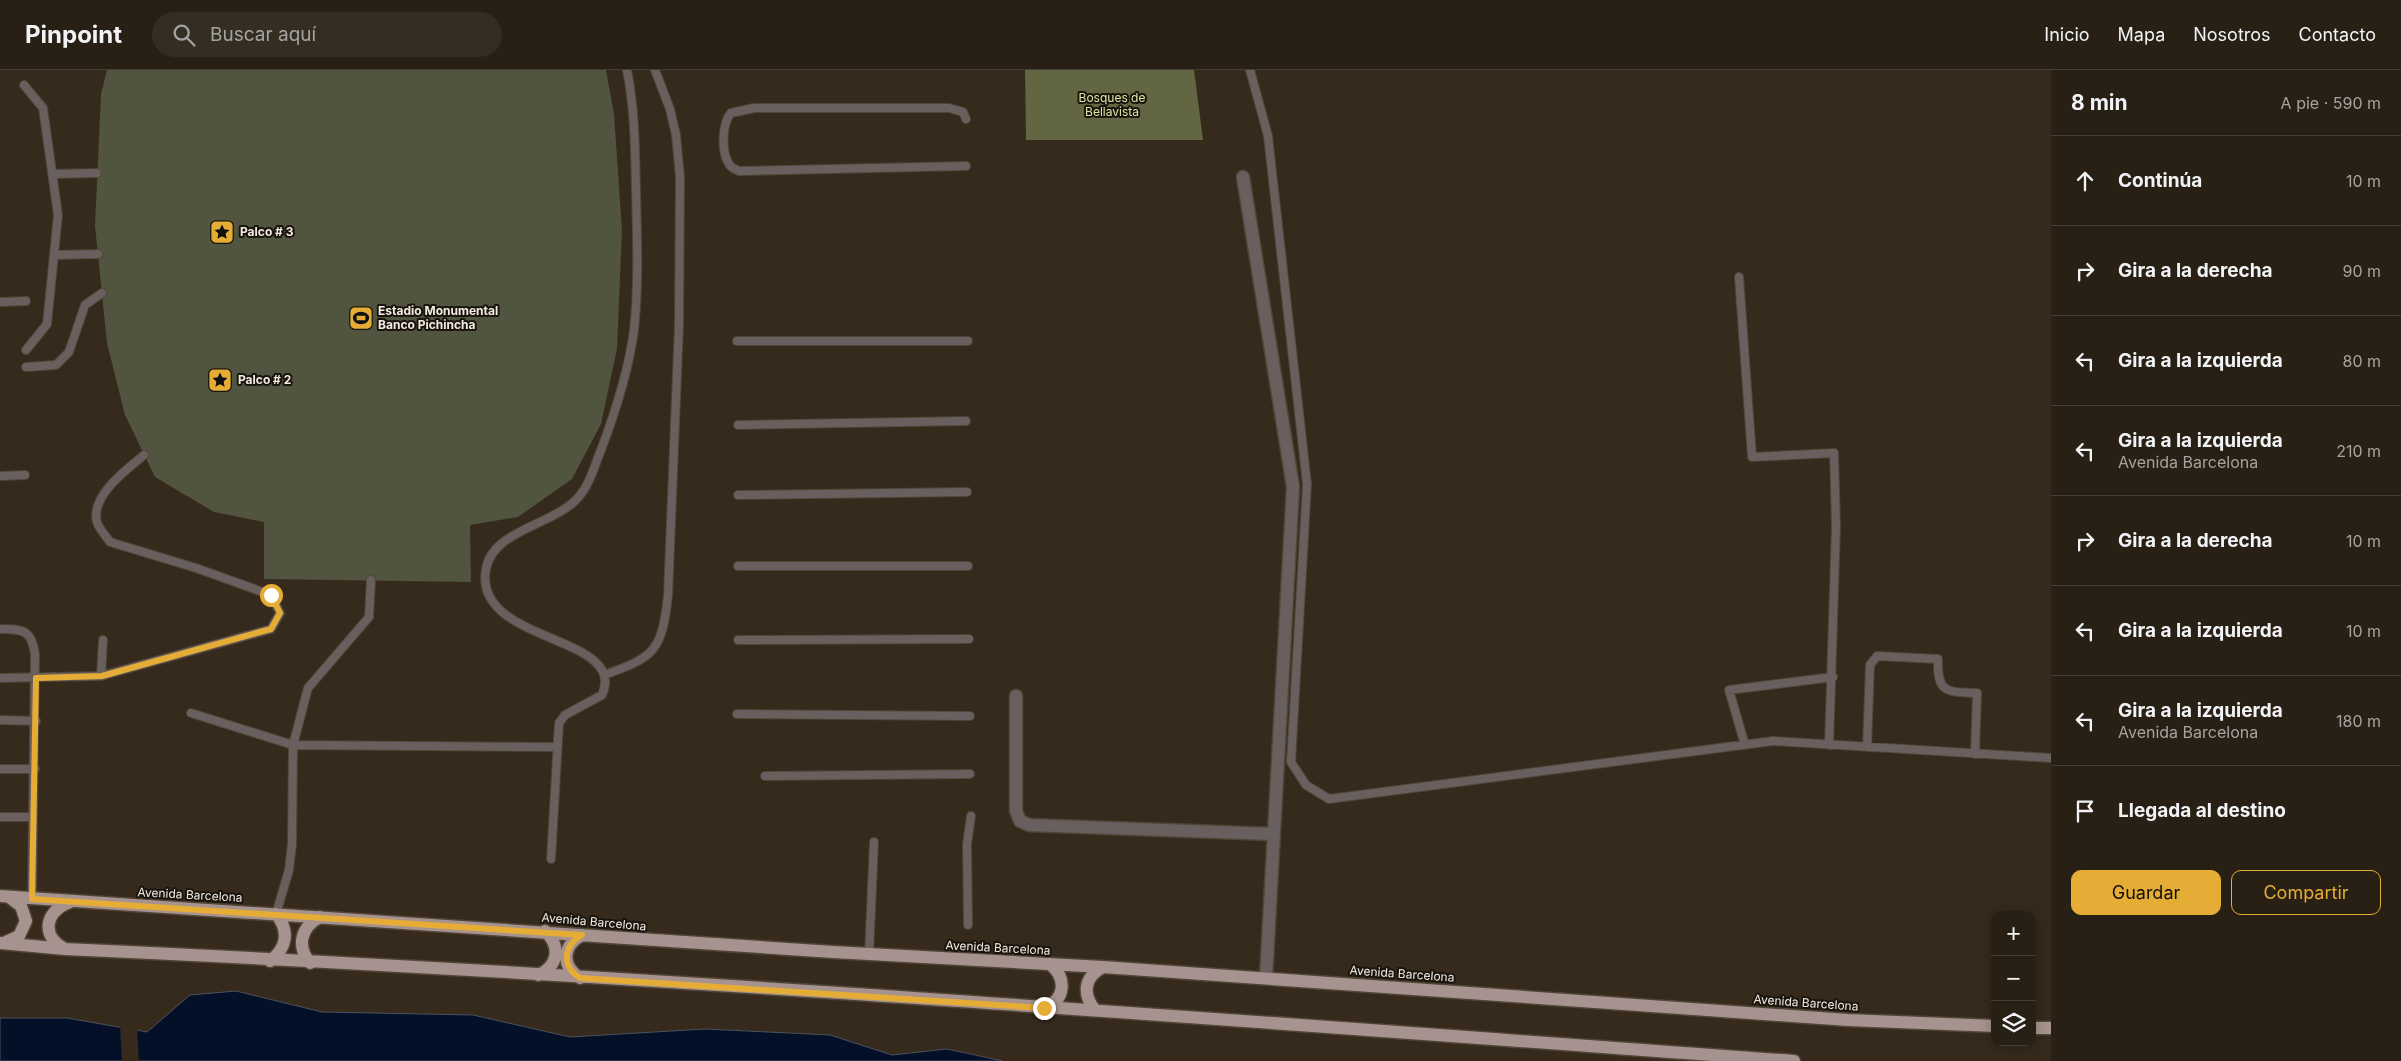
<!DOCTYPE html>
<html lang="es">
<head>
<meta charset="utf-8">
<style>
	body { margin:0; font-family:Inter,sans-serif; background:#342d22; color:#f1f3f6 }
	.controls { position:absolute; right:15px; bottom:15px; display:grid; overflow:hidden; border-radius:10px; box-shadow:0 2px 12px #0003 }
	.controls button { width:45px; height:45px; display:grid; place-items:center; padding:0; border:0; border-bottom:1px solid #443e34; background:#282014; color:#f1f3f6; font:25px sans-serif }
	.stop { position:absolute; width:15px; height:15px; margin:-11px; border:4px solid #e5ad35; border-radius:50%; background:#fff }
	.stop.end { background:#e5ad35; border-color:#fff; box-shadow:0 1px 5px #0008 }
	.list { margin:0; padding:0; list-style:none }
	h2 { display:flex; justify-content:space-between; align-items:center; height:65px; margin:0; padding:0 20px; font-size:21px }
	h2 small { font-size:16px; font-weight:400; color:#a5a3a0 }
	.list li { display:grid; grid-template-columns:32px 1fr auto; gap:15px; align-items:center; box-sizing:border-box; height:90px; padding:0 20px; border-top:1px solid #443e34 }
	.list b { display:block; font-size:19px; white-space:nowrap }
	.list p { margin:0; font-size:16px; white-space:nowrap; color:#a5a3a0 }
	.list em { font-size:16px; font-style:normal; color:#a5a3a0 }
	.actions { display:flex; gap:10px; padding:15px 20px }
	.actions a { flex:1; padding:11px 0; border:1px solid #e5ad35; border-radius:10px; text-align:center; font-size:18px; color:#e5ad35 }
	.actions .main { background:#e5ad35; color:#111 }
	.icon { flex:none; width:28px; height:28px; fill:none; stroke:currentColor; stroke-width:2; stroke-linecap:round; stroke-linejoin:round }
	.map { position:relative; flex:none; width:2051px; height:991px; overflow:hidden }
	header { display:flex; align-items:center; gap:30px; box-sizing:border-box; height:70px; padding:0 25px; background:#282014; border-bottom:1px solid #443e34 }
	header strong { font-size:24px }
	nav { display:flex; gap:28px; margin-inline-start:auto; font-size:18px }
	.search { width:350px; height:45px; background:#342d22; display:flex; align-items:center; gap:12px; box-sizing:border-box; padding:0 18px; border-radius:28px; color:#a5a3a0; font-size:19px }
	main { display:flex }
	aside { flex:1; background:#282014 }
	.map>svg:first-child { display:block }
	.green { fill:#51543e }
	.forest { fill:#626643 }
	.water { fill:#031027; stroke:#4b525f }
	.pier { fill:#352a1b }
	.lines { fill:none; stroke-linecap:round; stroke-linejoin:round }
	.service-casing { stroke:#504537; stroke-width:10 }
	.minor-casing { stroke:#504537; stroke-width:15 }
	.primary-casing { stroke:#504537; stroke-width:15 }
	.service { stroke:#695f5e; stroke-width:8 }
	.minor { stroke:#695f5e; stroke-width:12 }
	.primary { stroke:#a6928e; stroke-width:12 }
	.route { stroke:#e5ad35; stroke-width:6 }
	.labels { text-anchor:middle; stroke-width:4; stroke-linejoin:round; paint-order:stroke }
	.park-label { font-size:12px; fill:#dee6a7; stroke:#19140d }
	.poi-label { font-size:12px; font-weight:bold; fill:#f3ebe2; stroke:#19140d; text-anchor:start }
	.street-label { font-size:12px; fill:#f3ebe2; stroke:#19140d }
</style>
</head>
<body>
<header>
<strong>Pinpoint</strong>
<div class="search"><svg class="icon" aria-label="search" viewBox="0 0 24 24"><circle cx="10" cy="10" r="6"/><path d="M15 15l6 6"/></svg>Buscar aquí</div>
<nav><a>Inicio</a><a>Mapa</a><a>Nosotros</a><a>Contacto</a></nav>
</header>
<main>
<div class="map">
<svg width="2051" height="991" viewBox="0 0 2051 991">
	<rect width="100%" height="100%" fill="#352a1b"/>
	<path class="green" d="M107,0H606L614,44L622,160L617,279L601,354L572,409L518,447L470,455L471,512L264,509V452L214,442L155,407L125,345L107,273L95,156L101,24Z"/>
	<path class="forest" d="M1025,0H1194L1203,70H1026Z"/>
	<path class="water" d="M236,921L322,942L473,945L570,967L705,959L830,965L892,985L947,979L1003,991H0V948H67L147,962L190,925Z"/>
	<path class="pier" d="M120,955L137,958L139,991H122Z"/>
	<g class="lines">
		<g class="service-casing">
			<path id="service" d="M1250,0L1268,66L1307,414L1291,692L1306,715L1329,729L1773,671L2051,688
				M24,15L43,38L58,145L47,254L26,280
				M966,49L963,42L949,38H754L731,43C722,53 721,82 729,94C731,98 735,99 739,101L966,96
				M52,104L97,103
				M54,185L98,184
				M1739,207L1752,387L1834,383L1836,456L1829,675
				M1,232L26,231
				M737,271H968
				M26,297L56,295L69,282L85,235L102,223
				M738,355L966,351
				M1,406L25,405
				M738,425L967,422
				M738,496H968
				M0,559C23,559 32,560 35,585L32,829
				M738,570L969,569
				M604,605C655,587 662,581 668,525L679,255L680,107L676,65L670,39L655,0
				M101,606L103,570
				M0,608L101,606L271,559L280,543L271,525L196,498L110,472C106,466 99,459 97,452C90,426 127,399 144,385
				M191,643L293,675L308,618L369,547L371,510
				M737,644L970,646
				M0,650L36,651
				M1745,675L1729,620L1833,607
				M1867,677L1870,595L1877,586L1938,589C1937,623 1946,622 1977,623L1975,684
				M0,699H35
				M765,706L970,704
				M0,747H33
				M551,789L559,653L565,645L602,625C629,564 472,574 486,499C493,458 559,455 581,424C591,412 595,394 601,380C615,343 629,298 634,260C639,213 637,167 636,120C635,80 635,40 627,0
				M276,844L289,800L292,774L293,675L557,677
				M968,855L967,774L971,746
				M869,884L874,772"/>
		</g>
		<g class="minor-casing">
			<path id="minor" d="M1243,107L1293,417L1266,908
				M1016,626V741L1020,751L1029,755L1272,764"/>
		</g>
		<g class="primary-casing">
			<path id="primary" d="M0,826L833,882L1103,897L1848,950L1995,956
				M0,873L65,879C642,905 1218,949 1794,991
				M4,873L19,866L26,851L21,836L9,827
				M65,879C40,866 45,841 70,832
				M270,891C287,878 290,861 276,844
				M310,893C296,876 301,857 320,847
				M538,905C559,896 561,876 545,861
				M580,908C561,896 562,876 582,865
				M1044,938C1066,930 1067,908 1050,894
				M1095,940C1082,924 1084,907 1103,897
				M2032,958H2051"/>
		</g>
		<use href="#service" class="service"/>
		<use href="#minor" class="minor"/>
		<use href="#primary" class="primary"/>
	</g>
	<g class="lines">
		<path class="route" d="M271,525L280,543L271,559L102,606L36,608L32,829L582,865C563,876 561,896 580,908L1044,938"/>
	</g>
	<defs>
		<g id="sight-square" transform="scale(1.25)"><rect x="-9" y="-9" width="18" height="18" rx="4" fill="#e5ad35" stroke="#19140d"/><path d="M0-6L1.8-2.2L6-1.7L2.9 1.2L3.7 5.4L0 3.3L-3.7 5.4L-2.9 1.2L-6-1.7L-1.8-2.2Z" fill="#111"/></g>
		<g id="stadium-square" transform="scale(1.25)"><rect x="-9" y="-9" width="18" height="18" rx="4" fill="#e5ad35" stroke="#19140d"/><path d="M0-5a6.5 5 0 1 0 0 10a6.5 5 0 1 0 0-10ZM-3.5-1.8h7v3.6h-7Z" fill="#111"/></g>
	</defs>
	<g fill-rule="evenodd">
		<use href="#sight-square" x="222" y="162"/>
		<use href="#stadium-square" x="361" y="248"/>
		<use href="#sight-square" x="220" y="310"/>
	</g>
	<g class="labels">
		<g class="park-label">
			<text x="1112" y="32">Bosques de<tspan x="1112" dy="14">Bellavista</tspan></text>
		</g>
		<g class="poi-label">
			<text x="240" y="166">Palco # 3</text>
			<text x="378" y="245">Estadio Monumental<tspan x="378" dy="14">Banco Pichincha</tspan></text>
			<text x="238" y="314">Palco # 2</text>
		</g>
		<g class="street-label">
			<text transform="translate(190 825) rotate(3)" y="4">Avenida Barcelona</text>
			<text transform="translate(594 852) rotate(5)" y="4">Avenida Barcelona</text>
			<text transform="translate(998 878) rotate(3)" y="4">Avenida Barcelona</text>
			<text transform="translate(1402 904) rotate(4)" y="4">Avenida Barcelona</text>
			<text transform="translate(1806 933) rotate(4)" y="4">Avenida Barcelona</text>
		</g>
	</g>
</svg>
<div class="controls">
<button>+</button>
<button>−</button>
<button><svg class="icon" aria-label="layers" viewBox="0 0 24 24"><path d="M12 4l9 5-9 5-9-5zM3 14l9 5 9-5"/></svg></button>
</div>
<div class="stop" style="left:271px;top:525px"></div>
<div class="stop end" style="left:1044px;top:938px"></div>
</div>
<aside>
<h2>8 min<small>A pie · 590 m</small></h2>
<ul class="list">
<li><svg class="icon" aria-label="ahead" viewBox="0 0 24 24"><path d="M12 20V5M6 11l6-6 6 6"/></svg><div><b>Continúa</b></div><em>10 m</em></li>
<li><svg class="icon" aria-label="right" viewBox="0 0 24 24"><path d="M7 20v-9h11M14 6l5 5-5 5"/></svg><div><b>Gira a la derecha</b></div><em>90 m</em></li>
<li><svg class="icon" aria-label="left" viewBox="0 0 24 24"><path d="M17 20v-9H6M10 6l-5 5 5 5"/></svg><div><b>Gira a la izquierda</b></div><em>80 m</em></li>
<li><svg class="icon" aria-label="left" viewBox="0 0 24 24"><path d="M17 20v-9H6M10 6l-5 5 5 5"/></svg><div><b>Gira a la izquierda</b><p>Avenida Barcelona</p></div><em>210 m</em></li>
<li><svg class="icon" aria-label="right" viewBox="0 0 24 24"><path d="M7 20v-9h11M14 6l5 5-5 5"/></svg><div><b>Gira a la derecha</b></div><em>10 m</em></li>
<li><svg class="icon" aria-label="left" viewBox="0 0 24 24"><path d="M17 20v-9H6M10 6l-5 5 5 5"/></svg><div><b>Gira a la izquierda</b></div><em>10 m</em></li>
<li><svg class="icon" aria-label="left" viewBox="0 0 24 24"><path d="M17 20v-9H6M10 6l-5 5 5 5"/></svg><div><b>Gira a la izquierda</b><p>Avenida Barcelona</p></div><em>180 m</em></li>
<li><svg class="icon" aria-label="arrive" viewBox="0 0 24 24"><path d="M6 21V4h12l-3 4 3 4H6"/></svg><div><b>Llegada al destino</b></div></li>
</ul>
<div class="actions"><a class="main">Guardar</a><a>Compartir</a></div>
</aside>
</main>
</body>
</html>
